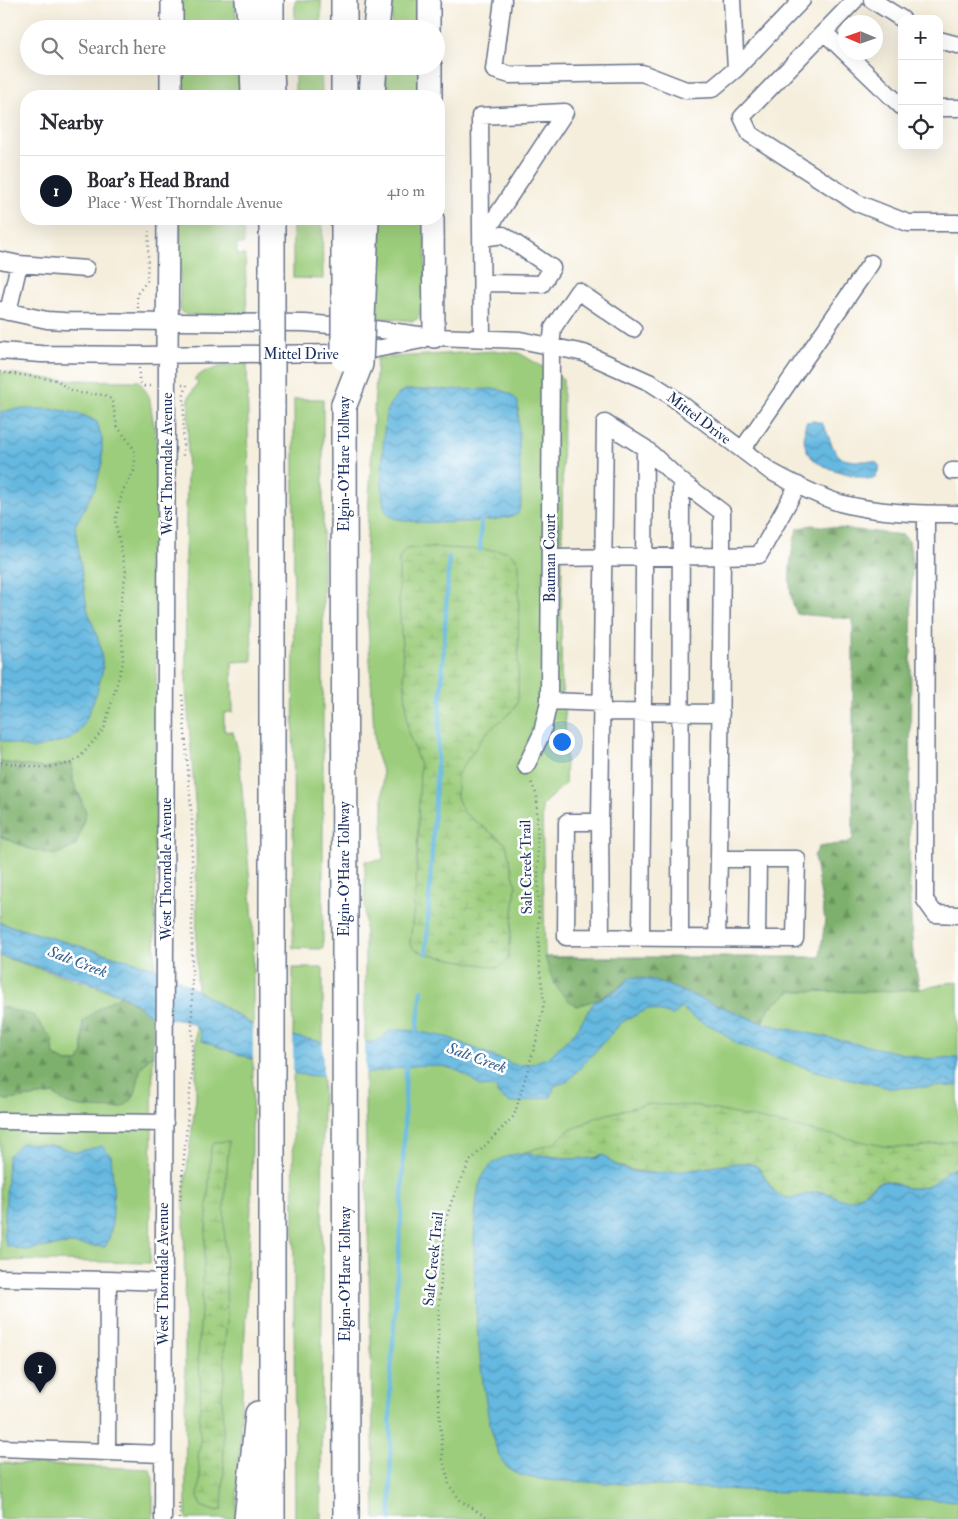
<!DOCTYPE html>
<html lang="en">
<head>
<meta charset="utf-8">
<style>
	body { margin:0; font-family:"IM FELL Double Pica",serif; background:#f7f7f7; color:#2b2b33 }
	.controls { position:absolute; right:15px; top:15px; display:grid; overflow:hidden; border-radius:10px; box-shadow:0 5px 20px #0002 }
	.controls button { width:45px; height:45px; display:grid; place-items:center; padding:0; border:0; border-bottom:1px solid #e1e1e2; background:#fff; color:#2b2b33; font:25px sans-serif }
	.compass { position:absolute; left:838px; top:15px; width:45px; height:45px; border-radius:50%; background:#fff; box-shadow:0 5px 20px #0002; rotate:272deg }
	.you { position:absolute; left:561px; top:741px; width:18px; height:18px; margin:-12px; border:4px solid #fff; border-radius:50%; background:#1a73e8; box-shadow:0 0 0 8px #1a73e833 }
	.badge { display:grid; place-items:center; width:32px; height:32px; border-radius:50%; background:#111827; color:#fff; font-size:16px; font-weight:700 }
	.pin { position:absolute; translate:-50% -41px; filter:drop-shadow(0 1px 2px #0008) }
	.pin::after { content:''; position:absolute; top:26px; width:18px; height:15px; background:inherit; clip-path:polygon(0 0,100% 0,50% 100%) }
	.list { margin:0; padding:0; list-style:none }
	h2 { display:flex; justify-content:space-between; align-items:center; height:65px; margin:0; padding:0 20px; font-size:21px }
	h2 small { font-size:16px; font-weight:400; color:#7c7c81 }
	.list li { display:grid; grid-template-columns:32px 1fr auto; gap:15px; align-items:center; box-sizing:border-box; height:70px; padding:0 20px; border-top:1px solid #e1e1e2 }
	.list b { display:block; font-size:19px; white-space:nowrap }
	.list p { margin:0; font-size:16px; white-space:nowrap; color:#7c7c81 }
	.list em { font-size:16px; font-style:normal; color:#7c7c81 }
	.icon { flex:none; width:28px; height:28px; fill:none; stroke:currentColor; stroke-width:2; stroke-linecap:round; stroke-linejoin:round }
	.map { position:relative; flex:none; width:958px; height:1519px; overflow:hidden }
	.search { position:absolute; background:#fff; box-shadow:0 5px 20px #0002; left:20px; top:20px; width:425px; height:55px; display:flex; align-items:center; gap:12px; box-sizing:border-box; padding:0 18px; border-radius:28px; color:#7c7c81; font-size:19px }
	.panel { position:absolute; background:#fff; box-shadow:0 5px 20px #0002; left:20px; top:90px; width:425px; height:135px; border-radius:20px }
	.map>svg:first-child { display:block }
	.green { fill:#9ccd7c; stroke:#5c7e6d }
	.forest { fill:url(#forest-firs); stroke:#4c7065 }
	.wetland { fill:url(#wetland-marsh); stroke:#5c7e6d }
	.water { fill:url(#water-waves); stroke:#40749f }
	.pier { fill:#f5eedc }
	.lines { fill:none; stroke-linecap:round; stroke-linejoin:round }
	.stream { stroke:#65b8e0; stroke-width:4.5 }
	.minor-casing { stroke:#67728a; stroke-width:19 }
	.major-casing { stroke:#67728a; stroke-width:24 }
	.highway-casing { stroke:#67728a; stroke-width:28 }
	.path { stroke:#67728a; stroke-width:2.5; stroke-dasharray:1 4; stroke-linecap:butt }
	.minor { stroke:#fff; stroke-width:16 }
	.major { stroke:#fff; stroke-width:21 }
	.highway { stroke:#fff; stroke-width:25 }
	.highway-bridge-casing { stroke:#67728a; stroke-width:28; stroke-linecap:butt }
	.highway-bridge { stroke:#fff; stroke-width:25 }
	.labels { text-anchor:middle; stroke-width:5; stroke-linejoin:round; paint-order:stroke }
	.street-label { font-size:15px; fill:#1b2f5e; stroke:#fff }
	.water-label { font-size:16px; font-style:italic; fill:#355f8c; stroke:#fff }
</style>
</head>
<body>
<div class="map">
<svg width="958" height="1519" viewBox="0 0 958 1519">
	<defs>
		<pattern id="forest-firs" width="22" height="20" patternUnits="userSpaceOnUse" patternTransform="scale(1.25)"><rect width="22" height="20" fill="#7db06c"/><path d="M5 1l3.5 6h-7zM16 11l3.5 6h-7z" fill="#66905c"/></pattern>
		<pattern id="wetland-marsh" width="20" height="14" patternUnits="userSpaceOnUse" patternTransform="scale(1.25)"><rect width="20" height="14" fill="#9ccd7c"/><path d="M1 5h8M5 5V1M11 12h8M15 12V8" fill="none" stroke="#86b06e"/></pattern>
		<pattern id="water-waves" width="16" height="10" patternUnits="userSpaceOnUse" patternTransform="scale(1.25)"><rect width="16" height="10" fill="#65b8e0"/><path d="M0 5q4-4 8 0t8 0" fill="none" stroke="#5296b9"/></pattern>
	</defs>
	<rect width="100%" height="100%" fill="#fff"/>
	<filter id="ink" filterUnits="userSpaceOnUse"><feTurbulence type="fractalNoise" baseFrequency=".02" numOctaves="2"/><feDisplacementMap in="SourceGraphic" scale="10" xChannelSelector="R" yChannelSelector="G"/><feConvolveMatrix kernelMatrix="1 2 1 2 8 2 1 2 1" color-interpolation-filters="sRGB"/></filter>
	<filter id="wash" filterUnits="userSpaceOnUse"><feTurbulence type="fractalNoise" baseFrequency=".0096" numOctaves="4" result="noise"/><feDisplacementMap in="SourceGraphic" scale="20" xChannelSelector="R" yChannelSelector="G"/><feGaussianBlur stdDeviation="1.12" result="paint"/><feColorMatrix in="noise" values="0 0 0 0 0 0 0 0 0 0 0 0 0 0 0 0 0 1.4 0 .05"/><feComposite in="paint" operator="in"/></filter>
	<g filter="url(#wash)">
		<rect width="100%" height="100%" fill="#f5eedc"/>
		<path class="green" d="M180,0H235L237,29H180Z
			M295,0H321V29H295Z
			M393,0H420L421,29H391Z
			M180,66H240V96H180Z
			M295,66H321L322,96H295Z
			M387,66H422L423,96H385Z
			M180,219H243L244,244H237V255H245L247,314L186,315L180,311Z
			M293,219H322L323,279L293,278Z
			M379,219H426L425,307C423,314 420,318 413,321L374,317Z
			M496,351L519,353L563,379L561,680C566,715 567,749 565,784L542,805L545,957L697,958L920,989L958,981V1519H375L365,1109V861L383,860V774L375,750L365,571L377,358Z
			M247,363L252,661L232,662L233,712L224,713V731L233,732L239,754L253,919V1025L197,990L196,813L186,688L185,555L189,397L198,383L194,379L204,372L219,367Z
			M0,372L57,380L139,381L149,396L157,443L155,968L0,923V836L30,849L82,800L73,781L72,763L44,768L0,762Z
			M294,399H323V949L293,948Z
			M0,956L122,995L102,1006L83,1021V1052L79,1062H67L54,1056L52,1039L5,1007H0Z
			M293,968H323V1042L293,1038Z
			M196,1026L202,1033V1041L253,1059L251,1208L236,1519H186L184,1193L196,1098Z
			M153,1055L150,1263L0,1260V1098L7,1100L54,1094L67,1104L137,1086C138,1072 141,1064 153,1055Z
			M293,1073L323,1076L321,1519H295Z
			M0,1463L150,1469L153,1480V1519H0Z"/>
		<path class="forest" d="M811,525L903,535L909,541L912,559L909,881L913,955L920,989L872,992L792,991L770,1007L762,1023L654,980L632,977C614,991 598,1001 576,1006C556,991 552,982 545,957H820L825,920L814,856L819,847L846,843L853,839V619L797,614C785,589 790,555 797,529Z
			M0,762L44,768L72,763L73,781L86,812L76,846L54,855L30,849L0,836Z
			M122,995L153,1016V1055C132,1070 143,1082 132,1099C130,1102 124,1107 120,1108C109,1110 76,1108 66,1103C62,1101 58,1097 54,1094L7,1100L0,1098V1007L33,1015L52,1039L54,1056L67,1062H79L83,1052V1021L102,1006Z"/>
		<path class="wetland" d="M425,547L507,551L515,557L519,565L518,701L511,712L486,733L457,775V797L463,812L506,844L516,886L508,960L498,968L426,954L415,950L410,944L416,886L420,765L408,732L399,602V559L405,549Z
			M645,1104L698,1106L883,1146L914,1148L958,1140V1168L947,1170C937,1183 922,1192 904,1187C899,1186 892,1181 887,1181C873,1181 863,1197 850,1200C841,1203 831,1193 821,1192C807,1191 795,1203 781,1196C764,1188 767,1162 744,1163C730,1163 716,1168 702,1170C668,1175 628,1177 600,1155C586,1166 540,1155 522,1153L555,1143L566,1132L597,1117Z
			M229,1141L224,1210L227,1321L224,1351L225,1375L222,1393L224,1472L222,1510L214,1511L201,1506L198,1497L200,1478L198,1457L201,1440L199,1429L201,1386L198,1358L211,1148L215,1142Z"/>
		<path class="water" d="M499,389L512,395L518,402L521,503L518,514C503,523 404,527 390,516C388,514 384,509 384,506C380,494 383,422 387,410C390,402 397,395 404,390Z
			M16,409C44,409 73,407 97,422L102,439V463L96,486L75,526L87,608L100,645L103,668L97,692L85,722L77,734L70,739L33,749L0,740V412Z
			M814,421L822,423C830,434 832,458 848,460C857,462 866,460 876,462L880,467L875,478L867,479C833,469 795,467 806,422Z
			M0,923L165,971L260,1030L323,1042H376L391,1030H408L447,1037L515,1065L531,1064L549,1057L575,1032L594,1002L617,990L631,977L654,980L762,1023L927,1059L958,1057V1086L890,1088L815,1071L737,1044L719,1030L694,1018L682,1008L673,1015L648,1009L622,1022L567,1082L554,1086L551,1097C543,1097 515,1104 511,1103C506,1102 501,1096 497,1094V1089L491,1086L480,1087C446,1050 397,1070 354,1076C335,1078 315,1076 296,1074C286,1072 276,1067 267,1064C245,1057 224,1049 202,1041C201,1015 171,1022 153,1016C142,1011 133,999 121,995C83,978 40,968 0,956Z
			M21,1143L51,1145L76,1152L102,1146L111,1155C113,1179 117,1228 105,1247L70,1244L24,1250L6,1246L4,1233L8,1156Z
			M522,1153L576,1159L595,1158L604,1155C633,1190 705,1164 743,1163C766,1162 764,1188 781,1196C795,1203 807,1191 821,1192C831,1192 840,1202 850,1200C864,1197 872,1182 887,1181C892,1181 899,1186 904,1187C922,1192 937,1183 947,1170L958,1168V1501L546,1480C532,1478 513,1476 504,1464C479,1432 464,1214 482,1178C490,1161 504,1156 522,1153Z"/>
		<path class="pier" d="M253,1022L261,1027L293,1035V1076L253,1062Z
			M323,1040H365V1075L354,1078L323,1079Z"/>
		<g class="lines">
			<path class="stream" d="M480,550L481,521
				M426,954L449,557
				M416,1036L422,990
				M391,1519L390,1388L402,1201L406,1061"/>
		</g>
	</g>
	<g filter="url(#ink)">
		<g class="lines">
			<g class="minor-casing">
				<path id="minor" d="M503,0L494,70L510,75L642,73L686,90L712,89L736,69L802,0
					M732,0L736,69
					M855,0L742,117L750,134L857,203L908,223H958
					M872,0L902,19
					M824,32L902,107
					M939,40L958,45
					M939,108H958
					M482,238L565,112L480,116L482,339
					M482,238L503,235L552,268L542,284L483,283
					M0,260L19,264L8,312
					M19,264L86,269
					M0,310L47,320L64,321L305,323L367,328L434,337L520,340L584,353L651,383L668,394L770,471C792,483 817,496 840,503C877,513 920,514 958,514
					M0,351L41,354L139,355L356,353L422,340
					M742,450L871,263
					M952,471H958
					M926,514L925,900L935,914L958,915
					M550,558L722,556L719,859H797L795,939L566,937L567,822H600L605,423L645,448L681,481L722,512V556L759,555L798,485
					M549,701L602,703
					M602,712L721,713
					M526,766L542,733L549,701L551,347L553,328L578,291L633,329
					M600,822L601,937
					M641,938L645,448
					M680,938L681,481
					M717,938L719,859
					M757,938L758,859
					M0,1121L165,1123
					M0,1278L108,1280
					M0,1448L162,1454
					M107,1452L108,1280L162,1282
					M163,1519L167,355"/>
			</g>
			<g class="major-casing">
				<path id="major" d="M429,0V29
					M172,29V0
					M431,66V96
					M171,96V66
					M433,219L434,337
					M167,355L168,219"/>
			</g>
			<g class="highway-casing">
				<path id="highway" d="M248,0L251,29
					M271,0V29
					M344,0V29
					M376,29L379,0
					M253,66L254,96
					M271,66L272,96
					M344,66V96
					M372,96L374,66
					M272,219V274
					M344,219V273
					M364,273L366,219
					M344,405L346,1519
					M247,1519L258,1414
					M272,1519V406"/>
			</g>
			<path class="path" d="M138,308L137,294L147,281L149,231
				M139,368V381L144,386H154
				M0,372L57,380L66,388L79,393L105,395L112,400L117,426L134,449L135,460L134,471L123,490L115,521L126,573L118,619L122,636L123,662L104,729L81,756L72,763L44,768L0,762
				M182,385H187L184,395L183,456
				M180,1200L192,1071V821L182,694
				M179,1503V1519
				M490,1519L461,1501L449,1485L447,1474L443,1460L437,1377L439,1307L445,1222L452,1200L470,1161L514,1116L538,1035L544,1002L539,962L537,796L530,779"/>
			<use href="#minor" class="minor"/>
			<use href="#major" class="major"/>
			<use href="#highway" class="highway"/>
			<g class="highway-bridge-casing">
				<path id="highway-bridge" d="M272,274V406
					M344,358V273
					M344,405L360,364L364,273"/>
			</g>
			<use href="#highway-bridge" class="highway-bridge"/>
		</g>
	</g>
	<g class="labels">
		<g class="street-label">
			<text x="301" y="359">Mittel Drive</text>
			<text transform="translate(699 418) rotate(37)" y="5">Mittel Drive</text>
			<text transform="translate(167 464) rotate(-90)" y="5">West Thorndale Avenue</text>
			<text transform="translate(344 464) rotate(-90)" y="5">Elgin-O'Hare Tollway</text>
			<text transform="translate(550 558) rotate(-90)" y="5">Bauman Court</text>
			<text transform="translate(526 867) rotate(-91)" y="5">Salt Creek Trail</text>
			<text transform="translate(166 869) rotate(-90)" y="5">West Thorndale Avenue</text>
			<text transform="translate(344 869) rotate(-90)" y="5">Elgin-O'Hare Tollway</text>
			<text transform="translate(433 1259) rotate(-84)" y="5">Salt Creek Trail</text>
			<text transform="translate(163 1274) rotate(-90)" y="5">West Thorndale Avenue</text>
			<text transform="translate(345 1274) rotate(-90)" y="5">Elgin-O'Hare Tollway</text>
		</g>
		<g class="water-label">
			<text transform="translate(78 961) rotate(21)" y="6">Salt Creek</text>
			<text transform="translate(477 1057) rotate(20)" y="6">Salt Creek</text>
		</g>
	</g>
</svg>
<div class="controls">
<button>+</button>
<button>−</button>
<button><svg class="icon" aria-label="locate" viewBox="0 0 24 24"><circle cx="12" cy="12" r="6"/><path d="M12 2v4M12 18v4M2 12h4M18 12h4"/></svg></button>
</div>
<svg class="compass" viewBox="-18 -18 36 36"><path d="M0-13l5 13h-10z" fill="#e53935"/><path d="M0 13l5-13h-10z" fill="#7c7c81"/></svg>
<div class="you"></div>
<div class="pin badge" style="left:40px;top:1393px">1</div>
<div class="search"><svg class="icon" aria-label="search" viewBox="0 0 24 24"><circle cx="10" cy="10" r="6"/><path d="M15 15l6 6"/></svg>Search here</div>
<section class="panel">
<h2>Nearby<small></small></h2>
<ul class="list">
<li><span class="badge">1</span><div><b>Boar's Head Brand</b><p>Place · West Thorndale Avenue</p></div><em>410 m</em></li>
</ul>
</section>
</div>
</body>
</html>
